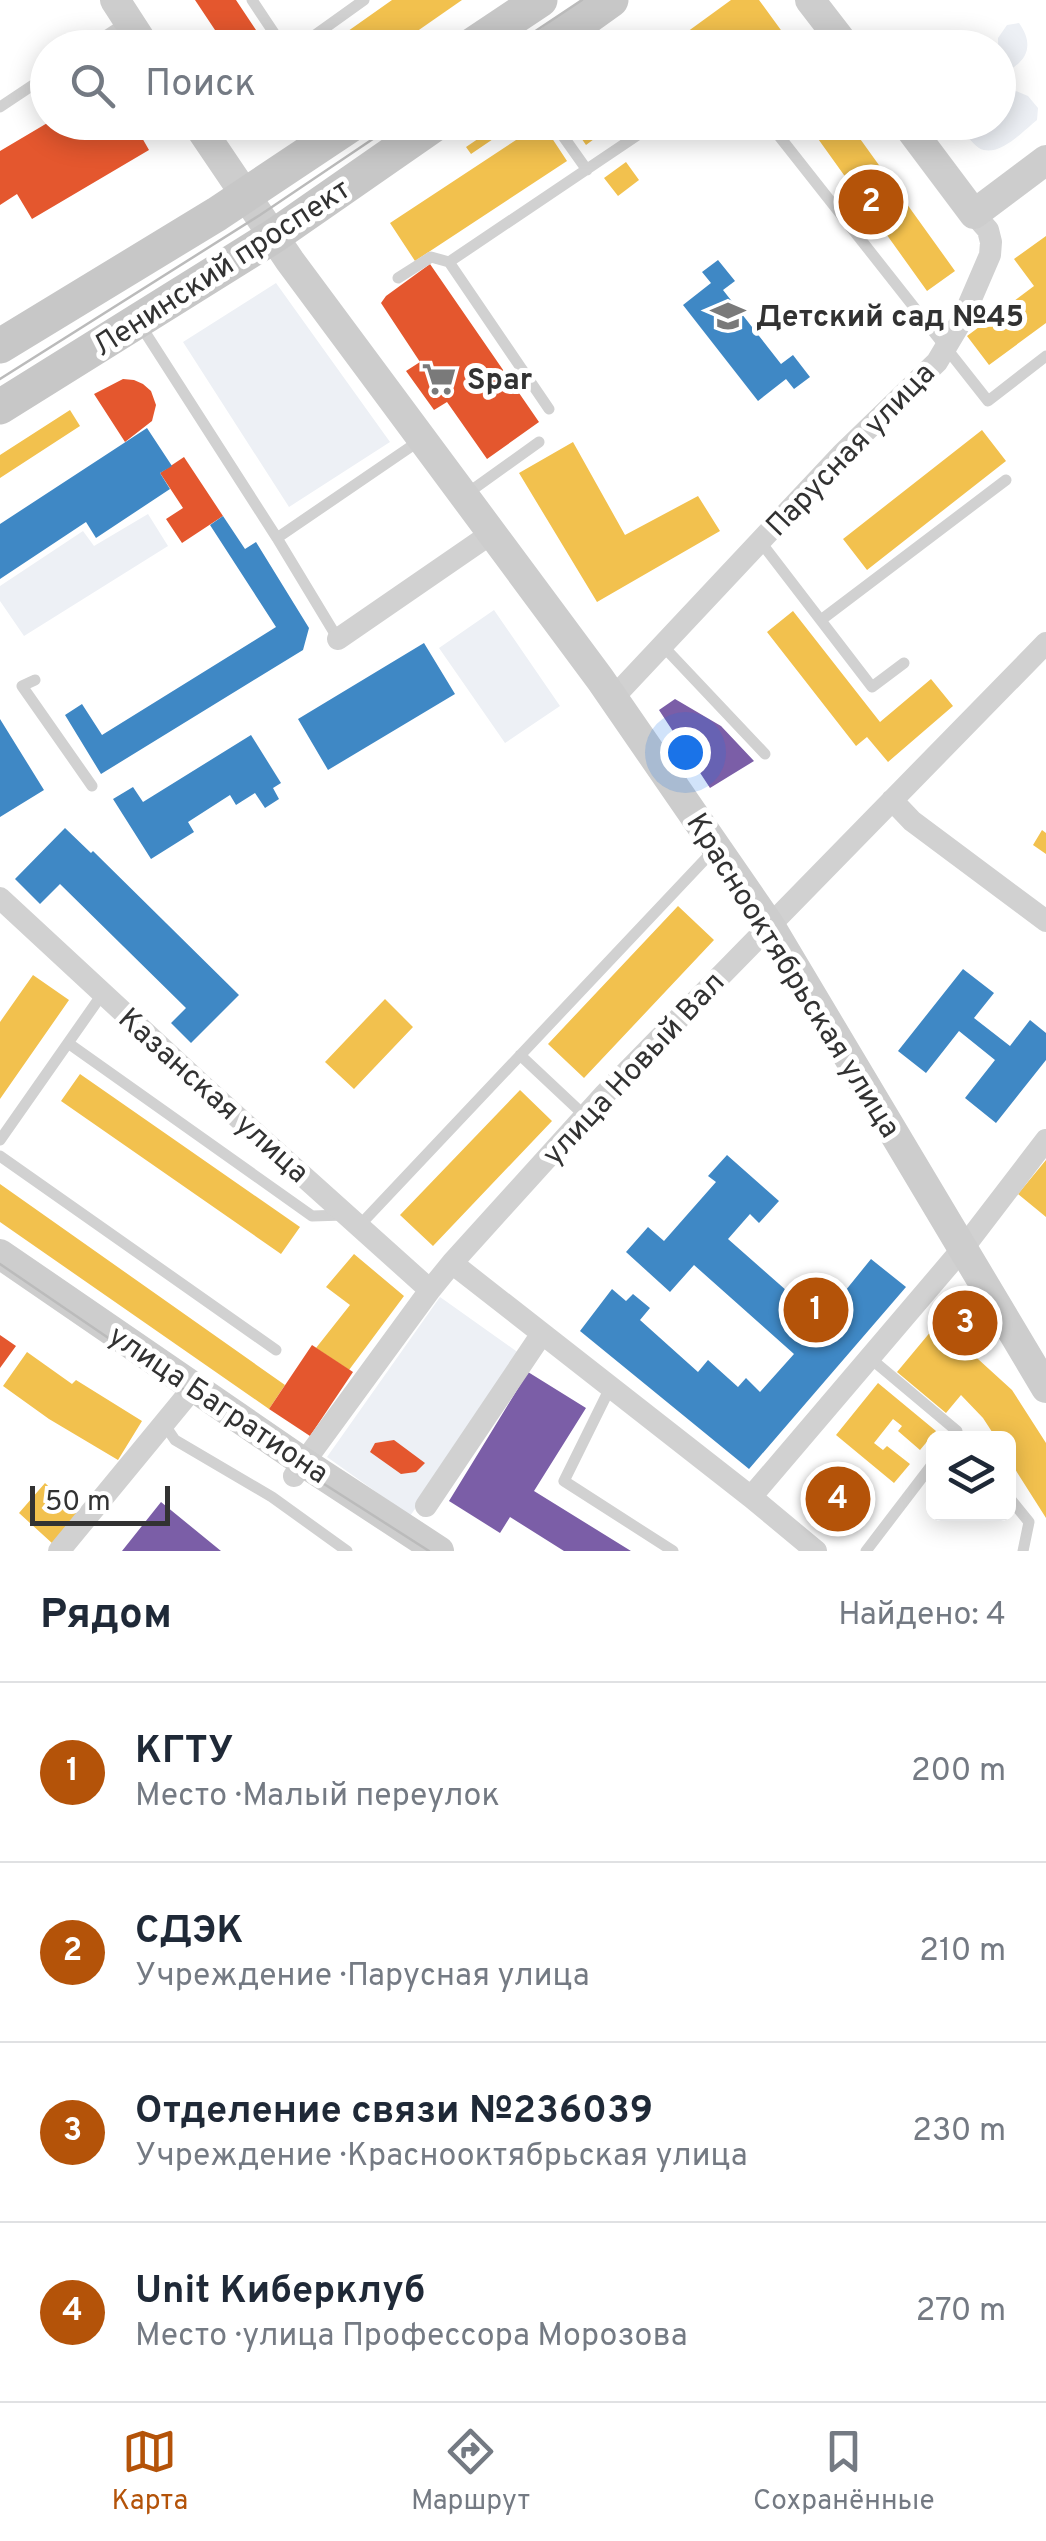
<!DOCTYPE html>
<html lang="ru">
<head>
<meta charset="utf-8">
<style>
	body { margin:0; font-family:Overpass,sans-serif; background:#f6f6f7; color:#1f2937 }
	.controls { position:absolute; right:30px; bottom:30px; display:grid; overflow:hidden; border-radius:15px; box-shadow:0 5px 25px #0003 }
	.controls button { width:90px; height:90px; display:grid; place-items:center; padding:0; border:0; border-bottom:2px solid #e0e1e3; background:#fff; color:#1f2937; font:50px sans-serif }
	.scale { position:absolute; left:30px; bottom:25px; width:140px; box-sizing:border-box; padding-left:10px; border:5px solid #323232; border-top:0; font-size:28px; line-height:35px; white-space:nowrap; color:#323232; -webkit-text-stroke:8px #fff; paint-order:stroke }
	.you { position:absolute; left:685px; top:752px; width:35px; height:35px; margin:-25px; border:8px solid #fff; border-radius:50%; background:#1a73e8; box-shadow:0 0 0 15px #1a73e833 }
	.badge { display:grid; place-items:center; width:65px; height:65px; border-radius:50%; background:#b45309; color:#fff; font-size:32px; font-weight:700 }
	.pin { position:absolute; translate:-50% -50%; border:5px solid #fff; box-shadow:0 2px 10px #0006 }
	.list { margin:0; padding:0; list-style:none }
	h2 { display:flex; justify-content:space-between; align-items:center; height:130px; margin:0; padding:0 40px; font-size:42px }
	h2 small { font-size:32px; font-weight:400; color:#747a83 }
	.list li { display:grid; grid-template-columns:65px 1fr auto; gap:30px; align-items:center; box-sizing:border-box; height:180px; padding:0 40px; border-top:2px solid #e0e1e3 }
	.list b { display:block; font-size:38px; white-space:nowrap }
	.list p { margin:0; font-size:32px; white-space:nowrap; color:#747a83 }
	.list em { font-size:32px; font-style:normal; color:#747a83 }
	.icon { flex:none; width:55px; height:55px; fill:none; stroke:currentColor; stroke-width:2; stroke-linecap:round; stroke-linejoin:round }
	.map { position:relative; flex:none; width:1046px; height:1551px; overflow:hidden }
	.search { position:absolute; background:#fff; box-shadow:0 5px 25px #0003; left:30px; right:30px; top:30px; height:110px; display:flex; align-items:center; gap:25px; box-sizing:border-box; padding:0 35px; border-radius:55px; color:#747a83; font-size:38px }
	.sheet { height:850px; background:#fff }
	nav { display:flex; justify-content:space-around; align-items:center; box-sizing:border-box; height:140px; border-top:2px solid #e0e1e3; background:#fff; font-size:28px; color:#747a83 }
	nav a { display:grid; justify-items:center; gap:5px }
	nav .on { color:#b45309 }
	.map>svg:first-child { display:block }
	.green { fill:#edf0f5 }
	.homes { fill:#f2c14e }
	.shops { fill:#e4572e }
	.offices { fill:#7b5ea7 }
	.schools { fill:#3f88c5 }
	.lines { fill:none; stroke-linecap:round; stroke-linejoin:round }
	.lane { stroke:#d1d1d1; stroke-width:11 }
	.street { stroke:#d1d1d1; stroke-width:22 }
	.secondary { stroke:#cdcdcd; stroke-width:30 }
	.primary { stroke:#c7c7c7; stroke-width:35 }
	.tram { stroke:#bbb; stroke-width:2.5 }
	.labels { text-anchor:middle; stroke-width:10; stroke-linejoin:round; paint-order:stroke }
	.street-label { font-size:30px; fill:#323232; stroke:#fff }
	.poi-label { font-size:30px; font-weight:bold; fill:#323232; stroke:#fff; text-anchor:start }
</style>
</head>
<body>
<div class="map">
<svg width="1046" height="1551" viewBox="0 0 1046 1551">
	<rect width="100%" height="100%" fill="#fff"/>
	<path class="green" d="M1019,23C1037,48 1024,65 999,75L998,38L1007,25Z
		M1011,89L1028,96L1038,108L1037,120C1023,131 998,159 979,148C971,143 964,131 958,123L998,122L999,94Z
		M276,283L390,442L289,507L183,342Z
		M148,514L168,546L24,636L0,601V586L83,531L94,546Z
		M494,610L560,706L505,743L439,648Z
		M440,1297L523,1356L410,1516L327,1457Z"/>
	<path class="homes" d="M392,0H462L393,48H324Z
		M731,0H759L794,48H752L742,33L722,48H665Z
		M570,122H617L586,145Z
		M806,122H848L955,271L927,291Z
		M542,123L567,161L415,261L390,223Z
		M494,128L499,135L471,154L466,147Z
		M626,162L639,180L618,196L604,178Z
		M1046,236V323L989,365L967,336L1034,286L1014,259Z
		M70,410L80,426L0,478V455Z
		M982,430L1006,461L867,570L843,539Z
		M573,442L625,535L698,496L720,531L597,602L519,473Z
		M793,611L880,722L931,679L953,706L888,762L867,737L856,746L767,632Z
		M1042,830L1046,833V854L1033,845Z
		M678,906L714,940L584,1078L548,1044Z
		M33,975L69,1000L0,1099V1022Z
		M385,999L413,1027L354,1089L325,1062Z
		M80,1074L300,1227L281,1254L61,1101Z
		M520,1090L552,1121L433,1246L400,1215Z
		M1046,1160V1217L1018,1194Z
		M0,1184L285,1385L269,1409L0,1222Z
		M354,1254L404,1296L349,1370L316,1348L350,1305L326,1287Z
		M947,1312L965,1327L956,1339L1012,1390L1046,1443V1518L1008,1458V1438H996L983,1418L961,1395L946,1413L897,1372Z
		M27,1352L72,1384L76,1380L142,1421L118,1460L49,1419L3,1386Z
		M878,1383L936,1431L920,1450L898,1431L902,1426L893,1419L874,1443L883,1450L887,1446L910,1464L894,1483L836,1435Z
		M45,1483L78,1514L53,1544L19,1513Z"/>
	<path class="shops" d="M195,0H236L268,48H227Z
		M49,122H133L149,150L32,219L17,194L0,205V151Z
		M248,122H276L257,135Z
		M430,264L539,422L487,459L447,402L434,410L406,371L420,362L381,303L386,296Z
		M123,379L134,380L143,384L151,391L156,405L152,421L125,442L94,394Z
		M184,457L223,516L182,543L166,519L183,508L160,473Z
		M0,1335L16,1346L0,1368Z
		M312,1345L353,1372L310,1436L269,1409Z
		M394,1440L425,1463L416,1472L401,1474L370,1452L375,1443Z
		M826,1466L871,1505L849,1533L804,1493Z"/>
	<path class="offices" d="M675,699L721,726L754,761L710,788L659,710Z
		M528,1372L586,1408L534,1491L631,1551H564L510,1517L500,1533L449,1501Z
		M161,1502L221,1551H122Z"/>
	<path class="schools" d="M718,260L735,281L723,290L781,364L793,355L810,377L794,389L786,379L758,401L683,305L711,283L702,272Z
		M147,428L172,466L160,473L170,489L96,538L86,522L0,579V524Z
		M223,516L245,549L256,542L309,628L303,650L101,774L65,715L82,704L102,735L276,627L210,525Z
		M424,643L455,694L328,770L298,719Z
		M0,719L44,790L0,817Z
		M251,735L281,783L273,788L279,799L265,808L255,793L236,805L230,795L188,822L194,832L151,859L113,799L133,787L143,802Z
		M65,828L91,853L93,851L239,995L191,1043L171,1023L186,1008L60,884L40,904L15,879Z
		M963,969L994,993L974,1018L1010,1046L1030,1020L1046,1033V1060L996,1123L965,1098L995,1060L959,1031L926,1073L898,1051Z
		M727,1155L779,1201L759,1223L750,1214L728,1239L804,1306L822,1287L837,1301L871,1259L906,1287L749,1469L580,1331L612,1289L626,1301L633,1294L650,1308L640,1320L698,1372L708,1360L738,1387L746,1378L760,1392L794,1354L694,1265L670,1292L626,1252L648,1227L664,1241L716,1182L708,1176Z"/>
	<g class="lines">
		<path class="lane" d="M252,0L284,48
			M87,48L125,23
			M297,48L364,0
			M0,107L48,75
			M553,122L587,170
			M768,122L988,401L1046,356
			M398,278L431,257L449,262
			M141,326L277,538L338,639
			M549,409L449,262L657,122
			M465,495L539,442
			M277,538L422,439
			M760,541L872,687L904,663
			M821,620L1006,480
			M662,645L765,754
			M35,680L22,686L92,786
			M68,1043L312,1216L344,1215
			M520,1055L585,1116
			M0,1140L103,993
			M0,1156L276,1350
			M359,1226L713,851
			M870,1358L957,1431L951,1438
			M610,1388L564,1481L673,1551
			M164,1424L175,1440L272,1497L347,1551
			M1008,1496L1029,1522L1023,1551
			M866,1551L934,1462"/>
		<path class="street" d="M338,639L492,533
			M613,698L841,455L937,362L962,320L990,255L991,242L988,230L974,214
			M892,800L912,821L1046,921
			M0,898L204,1087L430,1290
			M452,1263L751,1497L816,1551
			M294,1476L430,1290L452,1263L605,1094L1046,643
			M751,1497L964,1247L1046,1140
			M426,1506L541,1335
			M59,1551L194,1387"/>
		<path class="secondary" d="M115,0L146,48
			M810,0L847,48
			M196,122L290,261L600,679L769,924L1046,1388
			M905,122L974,214L1046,160
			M0,1254L303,1462L439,1551"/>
		<path class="primary" d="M468,48L540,0
			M544,48L611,0
			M0,346L217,214L355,122
			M0,407L274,236L438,122"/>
		<path class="tram" d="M510,48L582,0
			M0,379L260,215L398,122
			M0,1264L299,1468L429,1551"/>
	</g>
	<defs>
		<g id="school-bare" transform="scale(2.7)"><path d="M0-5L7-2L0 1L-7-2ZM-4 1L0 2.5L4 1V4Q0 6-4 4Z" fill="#7a7a7a" stroke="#fff" stroke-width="2.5" paint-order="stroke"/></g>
		<g id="supermarket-bare" transform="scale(2.7)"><path d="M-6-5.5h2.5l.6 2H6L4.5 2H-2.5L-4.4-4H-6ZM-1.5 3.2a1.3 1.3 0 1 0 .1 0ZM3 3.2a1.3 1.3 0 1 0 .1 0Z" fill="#7a7a7a" stroke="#fff" stroke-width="2.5" paint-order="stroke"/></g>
	</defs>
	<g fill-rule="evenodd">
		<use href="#school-bare" x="728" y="316"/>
		<use href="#supermarket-bare" x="439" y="379"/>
	</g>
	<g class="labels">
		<g class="street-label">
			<text transform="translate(221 267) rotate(-33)" y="10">Ленинский проспект</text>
			<text transform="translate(850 449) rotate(-46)" y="10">Парусная улица</text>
			<text transform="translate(794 975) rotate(58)" y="10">Краснооктябрьская улица</text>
			<text transform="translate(633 1068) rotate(-47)" y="10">улица Новый Вал</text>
			<text transform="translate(214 1095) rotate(42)" y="10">Казанская улица</text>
			<text transform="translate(219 1404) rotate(34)" y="10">улица Багратиона</text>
		</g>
		<g class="poi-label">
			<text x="756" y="326">Детский сад №45</text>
			<text x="467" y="389">Spar</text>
		</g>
	</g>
</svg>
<div class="controls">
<button><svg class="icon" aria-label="layers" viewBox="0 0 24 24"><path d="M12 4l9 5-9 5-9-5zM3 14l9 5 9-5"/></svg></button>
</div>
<div class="scale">50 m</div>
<div class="you"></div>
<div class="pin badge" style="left:816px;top:1310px">1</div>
<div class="pin badge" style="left:871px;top:202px">2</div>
<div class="pin badge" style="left:965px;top:1323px">3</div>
<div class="pin badge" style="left:838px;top:1499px">4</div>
<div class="search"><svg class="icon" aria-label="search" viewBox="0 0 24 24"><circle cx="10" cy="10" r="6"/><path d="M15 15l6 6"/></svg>Поиск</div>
</div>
<section class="sheet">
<h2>Рядом<small>Найдено: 4</small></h2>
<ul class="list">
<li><span class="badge">1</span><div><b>КГТУ</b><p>Место · Малый переулок</p></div><em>200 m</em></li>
<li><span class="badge">2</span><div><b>СДЭК</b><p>Учреждение · Парусная улица</p></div><em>210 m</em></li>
<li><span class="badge">3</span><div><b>Отделение связи №236039</b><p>Учреждение · Краснооктябрьская улица</p></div><em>230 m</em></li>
<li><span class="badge">4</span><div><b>Unit Киберклуб</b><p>Место · улица Профессора Морозова</p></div><em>270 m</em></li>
</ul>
</section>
<nav>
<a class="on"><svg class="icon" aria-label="map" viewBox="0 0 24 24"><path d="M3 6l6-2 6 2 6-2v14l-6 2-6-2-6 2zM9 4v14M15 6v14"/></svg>Карта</a>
<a><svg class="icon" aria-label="directions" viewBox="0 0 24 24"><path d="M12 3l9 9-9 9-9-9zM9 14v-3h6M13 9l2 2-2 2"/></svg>Маршрут</a>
<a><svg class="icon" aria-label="saved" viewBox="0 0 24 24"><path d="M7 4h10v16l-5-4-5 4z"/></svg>Сохранённые</a>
</nav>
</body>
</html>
